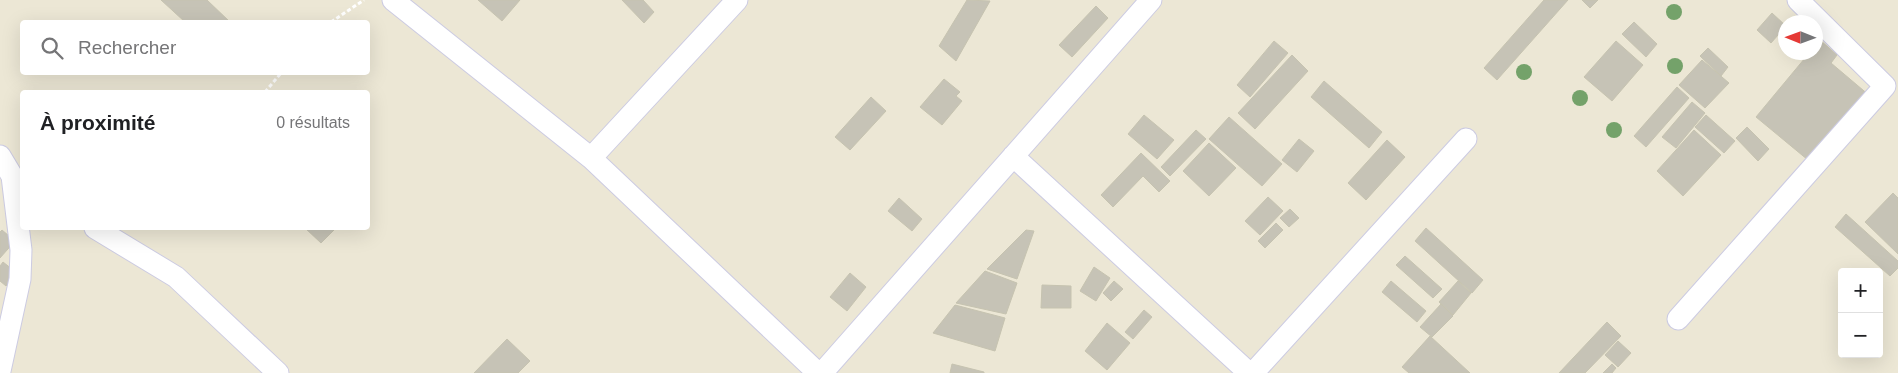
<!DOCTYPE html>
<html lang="fr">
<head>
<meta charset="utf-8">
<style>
	body { margin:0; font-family:Arial,sans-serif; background:#f2f2f2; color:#202124 }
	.controls { position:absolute; right:15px; bottom:15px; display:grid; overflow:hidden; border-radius:5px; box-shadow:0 5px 20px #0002 }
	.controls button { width:45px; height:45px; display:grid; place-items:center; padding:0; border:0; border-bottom:1px solid #e0e0e0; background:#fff; color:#202124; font:25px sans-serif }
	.compass { position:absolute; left:1778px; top:15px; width:45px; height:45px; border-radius:50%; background:#fff; box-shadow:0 5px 20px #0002; rotate:271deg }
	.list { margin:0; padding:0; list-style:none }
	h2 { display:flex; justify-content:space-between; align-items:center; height:65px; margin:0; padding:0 20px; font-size:21px }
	h2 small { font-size:16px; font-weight:400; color:#757577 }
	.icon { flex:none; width:28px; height:28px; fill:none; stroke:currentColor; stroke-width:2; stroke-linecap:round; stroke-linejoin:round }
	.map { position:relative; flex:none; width:1898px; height:373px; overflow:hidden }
	.search { position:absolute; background:#fff; box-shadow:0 5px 20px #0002; left:20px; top:20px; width:350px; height:55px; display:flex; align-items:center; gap:12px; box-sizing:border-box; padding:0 18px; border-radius:5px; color:#757577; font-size:19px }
	.panel { position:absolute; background:#fff; box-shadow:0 5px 20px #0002; left:20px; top:90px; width:350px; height:140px; border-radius:5px }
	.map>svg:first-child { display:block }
	.building { fill:#c6c3b6; stroke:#c6c3b0 }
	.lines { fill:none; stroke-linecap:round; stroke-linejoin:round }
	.minor-casing { stroke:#cccbe2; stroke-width:23 }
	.path { stroke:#fff; stroke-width:3; stroke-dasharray:4 2.5; stroke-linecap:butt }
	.minor { stroke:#fff; stroke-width:21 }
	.tree { fill:#74a26a }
</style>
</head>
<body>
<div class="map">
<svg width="1898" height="373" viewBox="0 0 1898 373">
	<rect width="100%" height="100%" fill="#ece7d5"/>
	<path class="building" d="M161,0H207L230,22H185Z
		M478,0H520L502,21Z
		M622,0H643L654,12L644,23Z
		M967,0L990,1L956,61L939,46Z
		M1544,0H1568L1497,80L1484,68Z
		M1582,0H1598L1590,8Z
		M1096,6L1108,18L1072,57L1059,45Z
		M1772,13L1786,26L1771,43L1757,30Z
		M1634,22L1657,44L1646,57L1622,34Z
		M1820,40L1837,55L1831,63L1870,96L1814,165L1756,117L1810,52H1816V45Z
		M1274,41L1288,53L1250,97L1237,85Z
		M1616,41L1643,65L1612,101L1584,77Z
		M1708,48L1728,67L1721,76L1700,56Z
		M1292,55L1308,71L1255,129L1238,113Z
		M1702,60L1729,83L1705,108L1679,85Z
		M944,79L960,92L956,96L962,101L942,125L920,107Z
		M1324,81L1382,132L1369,148L1311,97Z
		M1677,87L1689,98L1646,147L1634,136Z
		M871,97L886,111L850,150L835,137Z
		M1692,102L1705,113L1676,148L1662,137Z
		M1144,115L1174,140L1157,159L1128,134Z
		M1706,115L1735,141L1724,153L1695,127Z
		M1229,117L1282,164L1262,186L1209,139Z
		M1747,127L1769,149L1758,161L1736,138Z
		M1196,130L1206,139L1170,176L1161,167Z
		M1694,130L1721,155L1683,196L1657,171Z
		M1299,139L1314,151L1297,172L1282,160Z
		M1387,140L1405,157L1366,200L1348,183Z
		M1209,143L1236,168L1209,196L1183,171Z
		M1141,153L1170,181L1159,192L1143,176L1113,207L1101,195Z
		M1893,193L1898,198V254L1865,222Z
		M1268,197L1283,211L1260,235L1245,221Z
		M899,198L922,219L912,231L888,211Z
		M1290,209L1299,218L1289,227L1280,218Z
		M1846,214L1898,261V268L1890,276L1835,227Z
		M1276,223L1283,230L1265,248L1258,241Z
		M305,228H331L334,230L321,243Z
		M1426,228L1483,280L1472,293L1415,241Z
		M2,230L15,241L0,258V232Z
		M1026,230L1034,231L1017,279L987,269Z
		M1405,256L1442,289L1433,298L1396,265Z
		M3,262L17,273L6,286L0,281V266Z
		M1094,267L1110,278L1096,301L1080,291Z
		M985,271L1017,283L1006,314L956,303Z
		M850,273L866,287L847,311L830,297Z
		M1114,281L1123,289L1111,301L1103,293Z
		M1391,281L1426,311L1417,322L1382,292Z
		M1458,281L1471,293L1453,315L1439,302Z
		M1042,285L1071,286V308H1041Z
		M1441,304L1453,316L1432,337L1420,327Z
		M955,305L1005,318L995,351L933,333Z
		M1144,310L1152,317L1133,339L1125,332Z
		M1607,322L1621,336L1585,373H1559Z
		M1107,323L1130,343L1107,370L1085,351Z
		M1430,336L1470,373H1409L1402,367Z
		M507,339L530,361L518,373H474Z
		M1618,341L1631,353L1618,367L1605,355Z
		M952,364L984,372V373H950Z
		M1612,364L1616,368L1612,373H1603Z"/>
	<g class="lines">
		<g class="minor-casing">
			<path id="minor" d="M393,0L591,158L818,373
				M0,156L12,176L21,250L20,279L0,371
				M1013,156L1249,373
				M591,158L737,0
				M95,228L176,277L278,373
				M1678,319L1885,86L1798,0
				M822,373L1151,0
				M1253,373L1466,139"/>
		</g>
		<path class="path" d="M331,22L364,0
			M265,92L282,72"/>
		<use href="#minor" class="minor"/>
	</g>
	<g class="tree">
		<circle cx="1674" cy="12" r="8"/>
		<circle cx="1675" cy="66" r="8"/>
		<circle cx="1524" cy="72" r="8"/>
		<circle cx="1580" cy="98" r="8"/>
		<circle cx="1614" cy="130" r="8"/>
	</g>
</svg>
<div class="controls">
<button>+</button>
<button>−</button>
</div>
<svg class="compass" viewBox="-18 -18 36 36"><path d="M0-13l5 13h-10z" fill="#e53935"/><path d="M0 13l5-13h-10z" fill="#757577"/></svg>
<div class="search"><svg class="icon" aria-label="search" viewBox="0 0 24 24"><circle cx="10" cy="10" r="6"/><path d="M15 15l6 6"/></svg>Rechercher</div>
<section class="panel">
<h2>À proximité<small>0 résultats</small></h2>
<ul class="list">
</ul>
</section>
</div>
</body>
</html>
